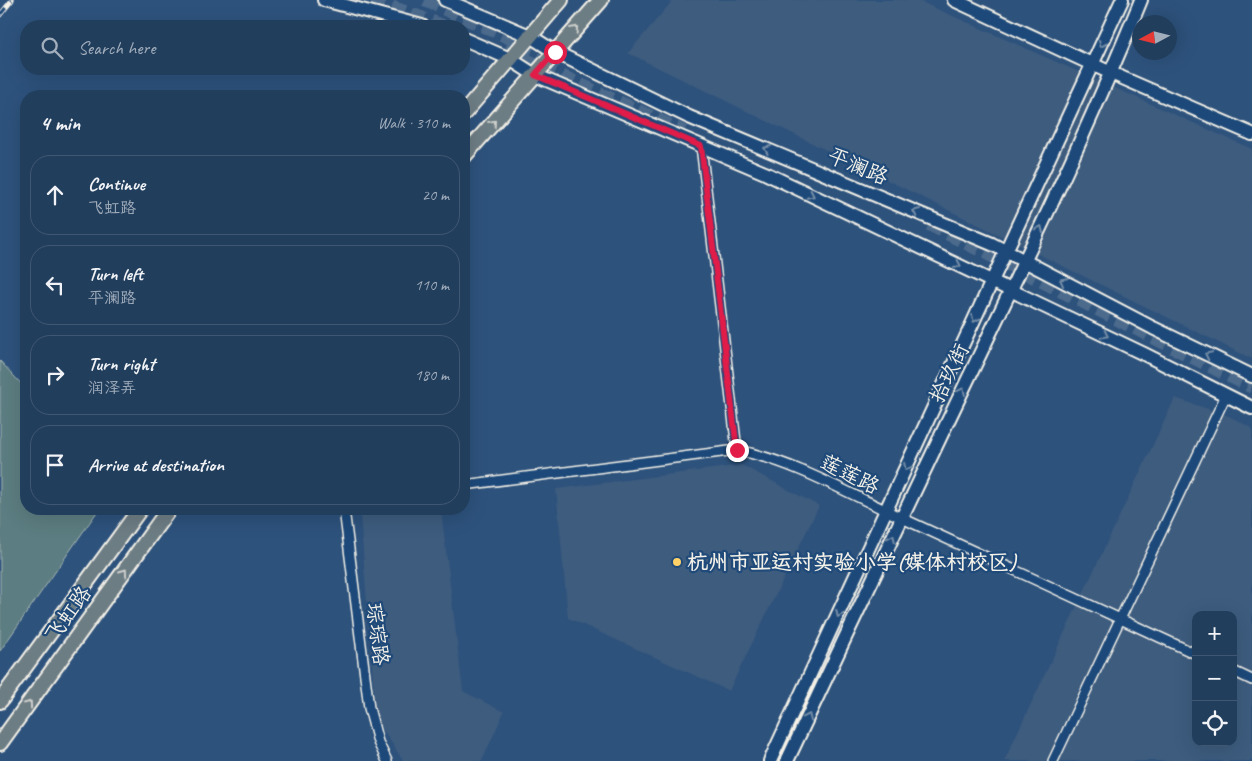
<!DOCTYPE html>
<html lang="en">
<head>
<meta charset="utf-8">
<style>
	body { margin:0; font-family:Caveat,"LXGW WenKai TC",sans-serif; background:#2e4966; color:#f1f3f6 }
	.controls { position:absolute; right:15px; bottom:15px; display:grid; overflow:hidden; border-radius:10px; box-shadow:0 5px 20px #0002 }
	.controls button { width:45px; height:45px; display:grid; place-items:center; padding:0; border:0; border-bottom:1px solid #3f5772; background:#223e5d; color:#f1f3f6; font:25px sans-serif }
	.compass { position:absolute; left:1132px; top:15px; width:45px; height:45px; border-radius:50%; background:#223e5d; box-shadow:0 5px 20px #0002; rotate:263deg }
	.stop { position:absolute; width:15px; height:15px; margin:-11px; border:4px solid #e11d48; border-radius:50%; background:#fff }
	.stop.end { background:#e11d48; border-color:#fff; box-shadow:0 1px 5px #0008 }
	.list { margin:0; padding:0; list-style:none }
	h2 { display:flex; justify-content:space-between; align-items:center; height:65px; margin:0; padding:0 20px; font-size:21px }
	h2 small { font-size:16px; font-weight:400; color:#a2aebc }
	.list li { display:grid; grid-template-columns:32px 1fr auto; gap:15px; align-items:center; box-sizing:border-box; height:80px; margin:0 10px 10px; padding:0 10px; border:1px solid #3f5772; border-radius:20px }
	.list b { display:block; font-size:19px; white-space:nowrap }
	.list p { margin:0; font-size:16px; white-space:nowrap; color:#a2aebc }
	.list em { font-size:16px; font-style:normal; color:#a2aebc }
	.icon { flex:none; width:28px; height:28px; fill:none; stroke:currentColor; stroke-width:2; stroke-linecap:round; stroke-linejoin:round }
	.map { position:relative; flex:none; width:1252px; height:761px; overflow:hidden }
	.search { position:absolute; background:#223e5d; box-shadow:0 5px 20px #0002; left:20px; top:20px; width:450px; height:55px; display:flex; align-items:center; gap:12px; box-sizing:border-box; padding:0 18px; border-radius:20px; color:#a2aebc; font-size:19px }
	.panel { position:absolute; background:#223e5d; box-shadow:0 5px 20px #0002; left:20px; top:90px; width:450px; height:425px; border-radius:20px }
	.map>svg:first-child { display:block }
	.built { fill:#3e5b7e; fill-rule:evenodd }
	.green { fill:#5c7d81; stroke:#a8b7b4 }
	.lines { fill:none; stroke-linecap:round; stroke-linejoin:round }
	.primary-tunnel { stroke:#4b6a8c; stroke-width:14; stroke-dasharray:14 7; stroke-linecap:butt }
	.street-casing { stroke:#f4f1e8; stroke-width:12 }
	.secondary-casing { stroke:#f4f1e8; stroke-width:16 }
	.primary-casing { stroke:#f4f1e8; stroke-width:18 }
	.street { stroke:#1f4a7a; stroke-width:9 }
	.secondary { stroke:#1f4a7a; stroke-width:12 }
	.primary { stroke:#6d7d84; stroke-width:14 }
	.rail-casing { stroke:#f4f1e8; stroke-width:5 }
	.rail { stroke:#1f4a7a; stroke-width:3; stroke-dasharray:9; stroke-linecap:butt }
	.oneway { stroke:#ccceca }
	.oneway2 { stroke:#748da6 }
	.route { stroke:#e11d48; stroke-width:6 }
	.poi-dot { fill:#ffd166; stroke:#1f4a7a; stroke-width:2 }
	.labels { text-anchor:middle; stroke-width:4.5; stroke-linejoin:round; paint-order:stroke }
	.street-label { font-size:21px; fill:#f4f1e8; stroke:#1f4a7a }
	.poi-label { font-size:21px; font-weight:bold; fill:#f4f1e8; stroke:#1f4a7a; text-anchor:start }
</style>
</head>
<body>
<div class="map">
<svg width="1252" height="761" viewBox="0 0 1252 761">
	<rect width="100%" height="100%" fill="#2d527c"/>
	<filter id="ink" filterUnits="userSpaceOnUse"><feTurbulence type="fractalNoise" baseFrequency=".02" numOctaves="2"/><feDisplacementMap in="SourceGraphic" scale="10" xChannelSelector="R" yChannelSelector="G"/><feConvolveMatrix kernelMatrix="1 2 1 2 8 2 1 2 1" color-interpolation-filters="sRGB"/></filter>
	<g filter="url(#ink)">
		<path class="built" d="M673,0H917L1252,149V359L628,53Z
			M1175,398L1229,416L1252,428V761H1004ZM1196,615H1233V742H1196Z
			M742,465L819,506L729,691L568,618L556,489Z
			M406,509H441L463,691L504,712L482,761H403L376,719L360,515Z"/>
		<path class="green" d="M0,361L26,389V509H99L0,651Z"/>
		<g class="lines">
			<path class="primary-tunnel" d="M372,0L443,26
				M425,0L562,61
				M504,50L684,132
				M929,224L1252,387"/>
			<g class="street-casing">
				<path id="street" d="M701,146L737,450
					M464,485L737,450C796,462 849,494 904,519C1001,564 1098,609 1196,654
					M344,509L369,708L378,742L387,761
					M1233,671L1252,680
					M1053,761L1226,395"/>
			</g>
			<g class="secondary-casing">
				<path id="secondary" d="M324,0L422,26
					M445,0L530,36L555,52L689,117L992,244L1153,328L1252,376
					M954,0L1111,73L1252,134
					M464,39L510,59L535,75L765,173L1144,354L1252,408
					M770,761L1122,0
					M787,761C840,649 892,537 946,425C1013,285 1082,145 1141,0"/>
			</g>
			<g class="primary-casing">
				<path id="primary" d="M464,113L561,0
					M464,156L601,0
					M0,701L140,509
					M0,743L169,509"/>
			</g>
			<use href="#street" class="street"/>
			<use href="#secondary" class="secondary"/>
			<use href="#primary" class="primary"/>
			<g class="rail-casing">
				<path id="rail" d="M0,15L12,0"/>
			</g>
			<use href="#rail" class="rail"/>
		</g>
		<defs><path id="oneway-chevron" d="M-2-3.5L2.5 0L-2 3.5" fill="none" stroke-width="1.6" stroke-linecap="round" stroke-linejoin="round" transform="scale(1.25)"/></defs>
		<g class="oneway">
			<use href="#oneway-chevron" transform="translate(575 29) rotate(-49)"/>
			<use href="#oneway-chevron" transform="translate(493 123) rotate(-49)"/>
			<use href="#oneway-chevron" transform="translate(124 572) rotate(-54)"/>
			<use href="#oneway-chevron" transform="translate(29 704) rotate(-54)"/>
		</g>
		<g class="oneway2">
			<use href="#oneway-chevron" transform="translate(1102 44) rotate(114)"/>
			<use href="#oneway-chevron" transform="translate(767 149) rotate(-157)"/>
			<use href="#oneway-chevron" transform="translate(811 195) rotate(26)"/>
			<use href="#oneway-chevron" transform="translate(916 212) rotate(-157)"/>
			<use href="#oneway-chevron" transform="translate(1040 229) rotate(-65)"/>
			<use href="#oneway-chevron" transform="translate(958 265) rotate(25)"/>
			<use href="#oneway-chevron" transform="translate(1063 281) rotate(-152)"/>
			<use href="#oneway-chevron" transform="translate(975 319) rotate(115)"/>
			<use href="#oneway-chevron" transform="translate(1105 335) rotate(26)"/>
			<use href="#oneway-chevron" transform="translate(1208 355) rotate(-154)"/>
			<use href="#oneway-chevron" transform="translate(962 391) rotate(-64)"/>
			<use href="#oneway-chevron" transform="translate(907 467) rotate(115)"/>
			<use href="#oneway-chevron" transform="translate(892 538) rotate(-65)"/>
			<use href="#oneway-chevron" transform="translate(839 614) rotate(115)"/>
			<use href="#oneway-chevron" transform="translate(808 717) rotate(-65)"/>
		</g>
	</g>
	<g class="lines" filter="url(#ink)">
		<path class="route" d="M555,52L535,75L701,146L737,450"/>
	</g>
	<circle class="poi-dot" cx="677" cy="562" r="5"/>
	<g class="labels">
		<g class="street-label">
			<text transform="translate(858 166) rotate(23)" y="7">平澜路</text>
			<text transform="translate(949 373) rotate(-64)" y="7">拾玖街</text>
			<text transform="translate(850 474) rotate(26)" y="7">莲莲路</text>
			<text transform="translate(68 614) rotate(-54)" y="7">飞虹路</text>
			<text transform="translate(378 634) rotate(83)" y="7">琮琮路</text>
		</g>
		<g class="poi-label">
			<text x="687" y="569">杭州市亚运村实验小学(媒体村校区)</text>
		</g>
	</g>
</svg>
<div class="controls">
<button>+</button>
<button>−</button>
<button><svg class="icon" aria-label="locate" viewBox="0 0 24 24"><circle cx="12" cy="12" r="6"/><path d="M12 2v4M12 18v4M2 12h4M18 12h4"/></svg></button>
</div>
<svg class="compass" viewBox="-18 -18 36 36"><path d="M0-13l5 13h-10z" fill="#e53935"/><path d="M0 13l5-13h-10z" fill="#a2aebc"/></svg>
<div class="stop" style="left:555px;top:52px"></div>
<div class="stop end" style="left:737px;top:450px"></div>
<div class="search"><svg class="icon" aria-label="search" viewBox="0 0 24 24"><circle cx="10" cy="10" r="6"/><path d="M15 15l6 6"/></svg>Search here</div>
<section class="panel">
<h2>4 min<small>Walk · 310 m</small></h2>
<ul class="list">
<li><svg class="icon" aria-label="ahead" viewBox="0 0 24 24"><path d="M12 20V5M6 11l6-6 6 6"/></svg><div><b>Continue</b><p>飞虹路</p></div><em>20 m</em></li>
<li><svg class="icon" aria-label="left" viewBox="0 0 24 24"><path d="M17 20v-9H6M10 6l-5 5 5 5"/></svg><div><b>Turn left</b><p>平澜路</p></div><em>110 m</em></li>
<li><svg class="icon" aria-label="right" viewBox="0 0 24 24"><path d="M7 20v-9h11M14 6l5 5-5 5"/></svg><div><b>Turn right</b><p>润泽弄</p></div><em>180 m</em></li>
<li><svg class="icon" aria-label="arrive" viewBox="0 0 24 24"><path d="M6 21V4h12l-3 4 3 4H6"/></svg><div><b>Arrive at destination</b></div></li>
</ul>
</section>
</div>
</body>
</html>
